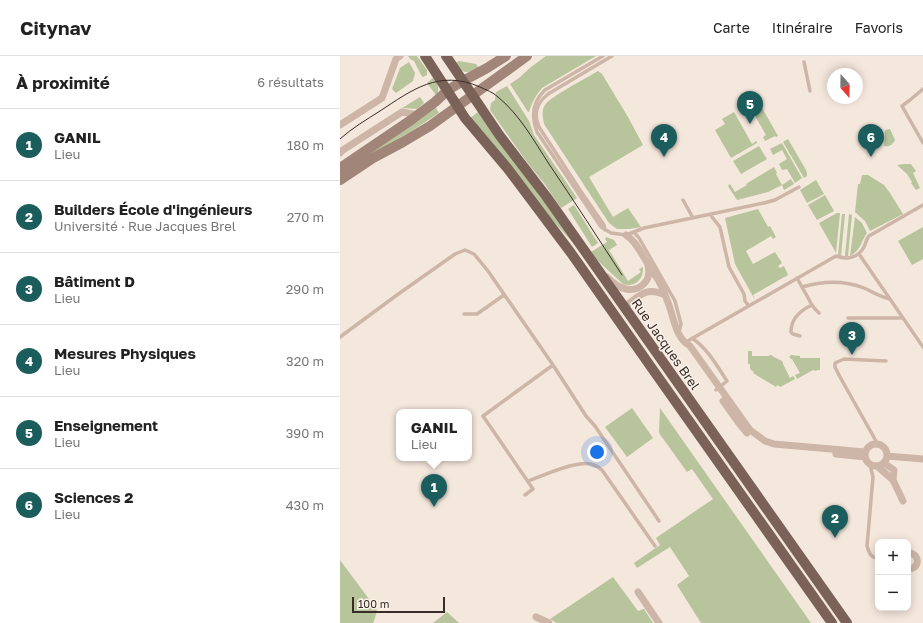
<!DOCTYPE html>
<html lang="fr">
<head>
<meta charset="utf-8">
<style>
	body { margin:0; font-family:"Golos Text",sans-serif; background:#f2f2f2; color:#222 }
	.controls { position:absolute; right:12px; bottom:12px; display:grid; overflow:hidden; border-radius:8px; box-shadow:0 2px 10px #0003 }
	.controls button { width:36px; height:36px; display:grid; place-items:center; padding:0; border:0; border-bottom:1px solid #e0e0e0; background:#fff; color:#222; font:20px sans-serif }
	.compass { position:absolute; left:487px; top:12px; width:36px; height:36px; border-radius:50%; background:#fff; box-shadow:0 2px 10px #0003; rotate:160deg }
	.scale { position:absolute; left:12px; bottom:10px; width:93px; box-sizing:border-box; padding-left:4px; border:2px solid #392c28; border-top:0; font-size:11px; line-height:14px; white-space:nowrap; color:#392c28; -webkit-text-stroke:3px #fbf2e9; paint-order:stroke }
	.you { position:absolute; left:257px; top:396px; width:14px; height:14px; margin:-10px; border:3px solid #fff; border-radius:50%; background:#1a73e8; box-shadow:0 0 0 6px #1a73e833 }
	.badge { display:grid; place-items:center; width:26px; height:26px; border-radius:50%; background:#1b5c5d; color:#fff; font-size:13px; font-weight:700 }
	.pin { position:absolute; translate:-50% -33px; filter:drop-shadow(0 1px 2px #0008) }
	.pin::after { content:''; position:absolute; top:21px; width:14px; height:12px; background:inherit; clip-path:polygon(0 0,100% 0,50% 100%) }
	.popup { position:absolute; left:56px; top:353px; width:76px; height:52px; box-sizing:border-box; display:grid; place-content:center; border-radius:8px; background:#fff; filter:drop-shadow(0 1px 3px #0005); font-size:13px; white-space:nowrap; color:#767676 }
	.popup b { font-size:15px; color:#222 }
	.popup::after { content:''; position:absolute; left:50%; top:100%; margin-left:-8px; border:8px solid transparent; border-top-color:#fff }
	.list { margin:0; padding:0; list-style:none }
	h2 { display:flex; justify-content:space-between; align-items:center; height:52px; margin:0; padding:0 16px; font-size:17px }
	h2 small { font-size:13px; font-weight:400; color:#767676 }
	.list li { display:grid; grid-template-columns:26px 1fr auto; gap:12px; align-items:center; box-sizing:border-box; height:72px; padding:0 16px; border-top:1px solid #e0e0e0 }
	.list b { display:block; font-size:15px; white-space:nowrap }
	.list p { margin:0; font-size:13px; white-space:nowrap; color:#767676 }
	.list em { font-size:13px; font-style:normal; color:#767676 }
	.map { position:relative; flex:none; width:583px; height:567px; overflow:hidden }
	header { display:flex; align-items:center; gap:24px; box-sizing:border-box; height:56px; padding:0 20px; background:#fff; border-bottom:1px solid #e0e0e0 }
	header strong { font-size:19px }
	nav { display:flex; gap:22px; margin-inline-start:auto; font-size:14px }
	main { display:flex }
	aside { flex:1; background:#fff }
	.map>svg:first-child { display:block }
	.green { fill:#b8c49b }
	.lines { fill:none; stroke-linecap:round; stroke-linejoin:round }
	.service { stroke:#cdb6a7; stroke-width:3.5 }
	.minor { stroke:#cdb6a7; stroke-width:7 }
	.secondary { stroke:#a18578; stroke-width:10 }
	.primary { stroke:#7b6258; stroke-width:10 }
	.tram { stroke:#392c28; stroke-width:1 }
	.labels { text-anchor:middle; stroke-width:3; stroke-linejoin:round; paint-order:stroke }
	.street-label { font-size:13px; fill:#392c28; stroke:#fbf2e9 }
</style>
</head>
<body>
<header>
<strong>Citynav</strong>
<nav><a>Carte</a><a>Itinéraire</a><a>Favoris</a></nav>
</header>
<main>
<aside>
<h2>À proximité<small>6 résultats</small></h2>
<ul class="list">
<li><span class="badge">1</span><div><b>GANIL</b><p>Lieu</p></div><em>180 m</em></li>
<li><span class="badge">2</span><div><b>Builders École d'ingénieurs</b><p>Université · Rue Jacques Brel</p></div><em>270 m</em></li>
<li><span class="badge">3</span><div><b>Bâtiment D</b><p>Lieu</p></div><em>290 m</em></li>
<li><span class="badge">4</span><div><b>Mesures Physiques</b><p>Lieu</p></div><em>320 m</em></li>
<li><span class="badge">5</span><div><b>Enseignement</b><p>Lieu</p></div><em>390 m</em></li>
<li><span class="badge">6</span><div><b>Sciences 2</b><p>Lieu</p></div><em>430 m</em></li>
</ul>
</aside>
<div class="map">
<svg width="583" height="567" viewBox="0 0 583 567">
	<rect width="100%" height="100%" fill="#f4e7dc"/>
	<path class="green" d="M68,0H77L87,14V19L83,21L81,19L74,5L70,3Z
		M206,0H256L202,32C196,39 192,46 189,56H188L170,28L179,22L191,11Z
		M119,5L136,8L139,12C126,18 124,18 115,7Z
		M69,6L75,17L73,25L56,37L52,33L60,12Z
		M258,15L262,18L288,61L303,89L249,121L273,161L288,152L301,171L289,173H277L269,167L242,126L204,68C203,61 201,55 205,49C211,40 247,22 258,15Z
		M94,21C97,27 101,34 96,39L87,27Z
		M167,30L189,65L194,79L237,142L221,152L204,127L189,109L150,54L151,47L155,44L156,36Z
		M413,36L438,80L436,81L435,80L425,85L423,81L426,79L406,44L404,45L402,42Z
		M80,41L84,47L77,53L62,52Z
		M95,50L99,57L70,76L37,95L0,120V117Z
		M138,56L188,122L235,189L204,155L129,63Z
		M394,56L412,88L416,85L417,87L391,102L375,74L385,68L382,63Z
		M323,69L325,71L327,70L336,85L329,89L321,75L315,79L313,75Z
		M550,73L555,84C552,89 550,91 544,90L545,74Z
		M448,83L466,114L467,117V120L464,122L443,86Z
		M442,87L462,122L455,127L447,113L442,114L439,108L447,103L442,94L433,99L430,93Z
		M419,90L427,103L401,118L393,105Z
		M565,108H571L576,115L573,117L580,132L576,134L571,127L572,126L567,118L557,109Z
		M434,111L437,117L436,118L442,129L451,123L454,128L444,134L442,129L428,136L397,144L388,130L390,128L395,136L407,129L406,128Z
		M522,119H528L544,129L550,137L563,158L530,175L525,165L515,156L518,128H520Z
		M476,124L484,138L467,147L460,134Z
		M485,139L494,155L477,164L468,149Z
		M234,149L258,187L252,191L228,153Z
		M418,153L428,171L430,170L436,181L433,183L431,180L406,195L413,208L435,196L442,207L438,210L440,212L444,210L448,219L413,239L415,244L395,208L385,162Z
		M497,157H500L496,197L479,167Z
		M502,158H505L501,200L498,199Z
		M509,158L512,159L508,200H505Z
		M515,161L522,167L527,177C520,187 522,193 510,200Z
		M583,171V203L572,209L558,185Z
		M266,181L274,184L277,189L269,194L288,225L301,216L299,213L303,211C304,223 295,232 283,228L257,204L251,196L267,186L265,183Z
		M408,295H412V300H429L430,299H432V300L442,305L443,307V308L450,322L453,320L455,323L442,330L441,331L437,329L436,331L413,317L414,316L410,313V308H408Z
		M451,299L460,300V302H480V314H477L476,315L473,314L457,323L455,319L460,317L452,303H451L449,301Z
		M292,352L313,382L287,401L265,371Z
		M320,352L471,567H361L337,529L349,520L330,491L297,512L294,507L320,489L316,482L373,443L352,413L347,416L319,377Z
		M0,504L32,547L37,555L34,565L33,567H0Z
		M273,521L298,555L304,553L313,567H217L210,563Z
		M107,556L119,567H93Z"/>
	<g class="lines">
		<path class="service" d="M263,0L205,34C192,46 191,60 197,76L261,171L271,177L286,179L304,172L424,147L435,144L459,131
			M464,6L470,35
			M583,33L570,44L562,50L583,87
			M343,144L353,162
			M371,159L372,161L380,171L389,211L404,238L405,245L409,250
			M265,174L264,169L240,134L199,71C193,57 197,47 208,38L272,0
			M294,176L299,182L335,245L341,268L339,276
			M519,198L583,291
			M457,222L472,249C461,254 451,262 451,276L453,278L460,280
			M462,231C482,225 504,224 524,232C533,236 540,241 550,243
			M472,249L475,253L479,257
			M124,258H137L164,239
			M508,262H563
			M0,281L57,239L115,198L125,194L134,198L148,215L213,309L143,360L193,433L185,439
			M352,282C368,293 377,310 387,325L376,334
			M346,286L496,200C507,204 518,202 524,191C526,187 526,183 529,180L583,149
			M213,309L246,360L255,370L319,465
			M535,388L536,385L500,321L495,311V307L504,303L546,305
			M530,409L533,421L527,490C529,497 531,502 538,502
			M188,425C203,420 240,402 254,409C257,410 259,412 262,414L315,490"/>
		<path class="minor" d="M0,69L42,42L56,3L60,0
			M0,97L3,94L62,56L78,59
			M286,179C297,186 301,198 308,208C310,212 313,215 315,219C320,226 324,235 327,244C334,259 334,281 350,290L410,374L425,385L434,388L525,396
			M267,221C272,226 279,232 286,233C300,236 312,224 308,210
			M284,251C300,240 305,230 325,239
			M383,345L398,366L407,377
			M525 399a11 11 0 1 1 22 0a11 11 0 1 1-22 0Z
			M496,398L525,401
			M547,400L583,403
			M544,407L554,414L553,424
			M537,410L553,424L563,445
			M568,497C580,497 581,513 568,513
			M298,536L319,567
			M196,561L209,567"/>
		<path class="secondary" d="M0,112L71,64L95,46L108,34L123,25L147,12L166,0
			M0,124L33,102L63,86L90,70L187,0"/>
		<path class="primary" d="M85,0L125,62L168,113L231,197L311,311L492,567
			M106,0L160,80L206,140L507,567"/>
		<path class="tram" d="M0,83C12,72 26,64 40,55C72,34 99,13 140,31C146,34 153,36 158,41C180,59 194,85 209,108C234,145 258,182 282,219"/>
	</g>
	<g class="labels">
		<g class="street-label">
			<text transform="translate(326 288) rotate(55)" y="5">Rue Jacques Brel</text>
		</g>
	</g>
</svg>
<div class="controls">
<button>+</button>
<button>−</button>
</div>
<svg class="compass" viewBox="-18 -18 36 36"><path d="M0-13l5 13h-10z" fill="#e53935"/><path d="M0 13l5-13h-10z" fill="#767676"/></svg>
<div class="scale">100 m</div>
<div class="you"></div>
<div class="pin badge" style="left:94px;top:451px">1</div>
<div class="popup"><b>GANIL</b>Lieu</div>
<div class="pin badge" style="left:495px;top:482px">2</div>
<div class="pin badge" style="left:512px;top:299px">3</div>
<div class="pin badge" style="left:324px;top:101px">4</div>
<div class="pin badge" style="left:410px;top:68px">5</div>
<div class="pin badge" style="left:531px;top:101px">6</div>
</div>
</main>
</body>
</html>
